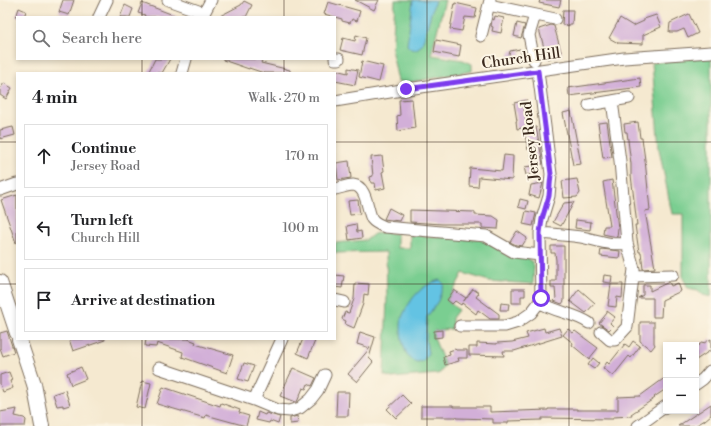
<!DOCTYPE html>
<html lang="en">
<head>
<meta charset="utf-8">
<style>
	body { margin:0; font-family:"Libre Bodoni",serif; background:#f2f2f2; color:#202124 }
	.controls { position:absolute; right:12px; bottom:12px; display:grid; overflow:hidden; border-radius:0px; box-shadow:0 2px 6px #0003 }
	.controls button { width:36px; height:36px; display:grid; place-items:center; padding:0; border:0; border-bottom:1px solid #e0e0e0; background:#fff; color:#202124; font:20px sans-serif }
	.stop { position:absolute; width:12px; height:12px; margin:-9px; border:3px solid #7c3aed; border-radius:50%; background:#fff }
	.stop.end { background:#7c3aed; border-color:#fff; box-shadow:0 1px 4px #0008 }
	.list { margin:0; padding:0; list-style:none }
	h2 { display:flex; justify-content:space-between; align-items:center; height:52px; margin:0; padding:0 16px; font-size:17px }
	h2 small { font-size:13px; font-weight:400; color:#757577 }
	.list li { display:grid; grid-template-columns:26px 1fr auto; gap:12px; align-items:center; box-sizing:border-box; height:64px; margin:0 8px 8px; padding:0 8px; border:1px solid #e0e0e0; border-radius:0px }
	.list b { display:block; font-size:15px; white-space:nowrap }
	.list p { margin:0; font-size:13px; white-space:nowrap; color:#757577 }
	.list em { font-size:13px; font-style:normal; color:#757577 }
	.icon { flex:none; width:22px; height:22px; fill:none; stroke:currentColor; stroke-width:2; stroke-linecap:round; stroke-linejoin:round }
	.map { position:relative; flex:none; width:711px; height:426px; overflow:hidden }
	.search { position:absolute; background:#fff; box-shadow:0 2px 6px #0003; left:16px; top:16px; width:320px; height:44px; display:flex; align-items:center; gap:10px; box-sizing:border-box; padding:0 14px; border-radius:0px; color:#757577; font-size:15px }
	.panel { position:absolute; background:#fff; box-shadow:0 2px 6px #0003; left:16px; top:72px; width:320px; height:268px; border-radius:0px }
	.map>svg:first-child { display:block }
	.green { fill:#7ace91; stroke:#5a7c58 }
	.water { fill:#64c3e3; stroke:#507680 }
	.building { fill:#d2afd8 }
	.lines { fill:none; stroke-linecap:round; stroke-linejoin:round }
	.minor-casing { stroke:#7c6d5c; stroke-width:13 }
	.major-casing { stroke:#7c6d5c; stroke-width:16 }
	.minor { stroke:#fff; stroke-width:11 }
	.major { stroke:#fff; stroke-width:14 }
	.route { stroke:#7c3aed; stroke-width:5 }
	.grid { fill:none; stroke:#3b2a1e; stroke-width:1; stroke-opacity:0.55 }
	.labels { text-anchor:middle; stroke-width:4; stroke-linejoin:round; paint-order:stroke }
	.street-label { font-size:15px; fill:#3b2a1e; stroke:#fcf5e5 }
</style>
</head>
<body>
<div class="map">
<svg width="711" height="426" viewBox="0 0 711 426">
	<rect width="100%" height="100%" fill="#fcf5e5"/>
	<filter id="ink" filterUnits="userSpaceOnUse"><feTurbulence type="fractalNoise" baseFrequency=".025" numOctaves="2"/><feDisplacementMap in="SourceGraphic" scale="8" xChannelSelector="R" yChannelSelector="G"/><feConvolveMatrix kernelMatrix="1 2 1 2 8 2 1 2 1" color-interpolation-filters="sRGB"/></filter>
	<filter id="wash" filterUnits="userSpaceOnUse"><feTurbulence type="fractalNoise" baseFrequency=".012" numOctaves="4" result="noise"/><feDisplacementMap in="SourceGraphic" scale="16" xChannelSelector="R" yChannelSelector="G"/><feGaussianBlur stdDeviation="0.9" result="paint"/><feColorMatrix in="noise" values="0 0 0 0 0 0 0 0 0 0 0 0 0 0 0 0 0 1.4 0 .05"/><feComposite in="paint" operator="in"/></filter>
	<g filter="url(#wash)">
		<rect width="100%" height="100%" fill="#f5e9d0"/>
		<path class="green" d="M395,0H445L432,51V55L463,60L472,64V71L406,83L398,81L392,53Z
			M711,57V297L703,295L698,290L688,288L683,278V214H672L659,149L652,63Z
			M383,232L397,234V248H410V235L479,239L493,246L508,256L524,257L532,261L534,266L533,284L489,281L463,273L454,290L447,300L458,310L452,318V329L434,331V338L445,365L440,373L437,374L392,378L384,375L387,298L386,252L335,253V243L366,240L374,234Z"/>
		<path class="water" d="M413,0H435L422,45C416,50 412,52 407,45Z
			M440,280L444,284L438,301L427,317L426,340L428,353L423,361C421,361 419,362 417,362C402,360 398,326 403,315C410,299 422,284 440,280Z"/>
		<g id="blocks">
			<path class="building" d="M63,0H74L69,15L59,12Z
				M355,0H379L374,10Z
				M540,0H561L559,7L539,3Z
				M244,1L252,5L246,17H218L241,5Z
				M328,2L360,11L357,21L352,19L350,23L342,21V19L324,14Z
				M142,3L176,16V17H144L145,15L138,13Z
				M455,3L477,8L475,18L465,17L462,31L450,29Z
				M125,5L133,9L130,17H120Z
				M19,8L26,11L24,17H16Z
				M563,10H573L572,24H569V26L562,25Z
				M689,14L698,33L688,38L684,29L677,32H669L670,23Z
				M656,15L661,27L643,35V44L618,43L609,38L620,18L633,26L644,21V19Z
				M495,16L504,18L501,33L492,31L493,27L491,26L492,19L494,20Z
				M517,23L525,25L521,38L514,36Z
				M551,25L554,26L562,55L547,59L539,29Z
				M356,35L366,38L362,55L340,50L343,38L355,41Z
				M436,40L461,45L459,57L434,52Z
				M520,49L522,59L507,63L510,51Z
				M155,59H170L162,73H148Z
				M223,59H260V60L262,61L261,63L290,70V73H264L249,68V69L223,60Z
				M362,61L383,66L379,82L359,77Z
				M348,68L358,70L355,85L335,81V70L348,73Z
				M640,78L641,87L569,96L568,88Z
				M4,83L12,88L6,99L0,95V89Z
				M412,99L415,128L398,131L397,116L400,115L399,100Z
				M527,100L528,107L524,108L527,127L517,129L516,121H517L514,103Z
				M571,111L581,164L573,165L563,113Z
				M607,122L612,157L603,158L598,123Z
				M638,122L640,138H642L645,160L650,210L645,211L655,268L643,269L641,252H639L635,225H637L631,175V164L627,132H625L624,124Z
				M13,127L15,135L0,139V130Z
				M536,127L543,164L533,165L530,149L528,150L524,129Z
				M504,155L513,156L512,180L479,177L478,187L469,186L470,168L502,171Z
				M382,156L384,171L382,172L385,188L376,190L375,183H371L370,177L373,176L371,157Z
				M349,161L351,178L338,180L336,163Z
				M532,166L534,174L526,175L524,167Z
				M577,179L580,193L577,197L564,198L562,181Z
				M612,180L618,228L617,237L603,234L604,226H610L603,182Z
				M543,183L539,198L529,195L531,185Z
				M17,195V243H16L1,200Z
				M520,199L528,201L526,209L518,207Z
				M358,200L360,214L350,215L348,201Z
				M574,202L561,226L553,222L564,203Z
				M389,208L402,215L399,221L384,219Z
				M410,210L475,212V215L493,216L499,220L498,229L482,228V224H443L410,222Z
				M526,211L536,213L533,226L523,224Z
				M576,220L591,222L590,230L575,228Z
				M356,224L357,232L361,231L362,238L349,240L347,226Z
				M517,231L527,238L522,246L516,245L510,242Z
				M551,246H564V301L562,304L554,301L556,299L555,288H551V281H556V260L555,253H551Z
				M601,249L620,251L619,258L600,256Z
				M335,275L344,276L342,288L335,287Z
				M604,275L612,276L611,283L603,282Z
				M669,282L671,286L678,283L681,291L662,300L661,317H653V298H638L643,295V285H650V291Z
				M355,283L369,284L368,295L364,294L363,304L354,328L345,324L346,321L342,319L345,312L349,313L354,299Z
				M611,284H623L622,298L617,297L616,307L608,306Z
				M473,289L479,293L476,297L499,314V319H490L478,310L476,314L462,303L461,305L455,301L452,304L447,300L454,290L466,298L463,302Z
				M512,289H525V296H521V303H512Z
				M579,289L595,303L586,313L570,301Z
				M501,303L509,304L508,310H500Z
				M607,311L615,317L610,323L613,326L609,330L599,323L607,313Z
				M640,322H654V343L655,345L651,350L640,341Z
				M544,328L545,332L559,328L562,336L514,351H503L504,356L469,355V347H477V343L497,344V343L512,342L528,338L526,333Z
				M568,329L573,333L575,331L598,348L589,359L572,345L573,343L563,335Z
				M442,330V337L434,338V331Z
				M7,331L14,352L3,356L0,348V333Z
				M360,332L375,337L369,358L373,362L357,382L348,374L370,348L357,344Z
				M69,339H105V340L73,351Z
				M146,339H188L196,342L195,344L233,355L227,373L182,357L183,352L157,343L156,347L145,346Z
				M303,339H311L315,341L308,358L297,353Z
				M711,339V350L696,360V347L703,342L704,343Z
				M633,341L640,346L631,358L629,356L613,376L603,368L607,362L609,364L625,344L629,347Z
				M455,349L456,350H467V358H458L459,361L445,365L443,357L450,355L449,351Z
				M593,358L599,363L594,369L588,365Z
				M244,363L254,366L248,382L238,379Z
				M81,367L86,379L71,385L67,373Z
				M293,368L316,378L312,386L308,384L306,389L303,388L297,402H295L280,396Z
				M9,372L12,380L10,381L13,388L3,392L0,384V375Z
				M666,377V389L654,397L655,398L631,414L632,416L613,417V419L542,418V420L508,421V423H493V419L456,418V417H421V406H453V407H490V412L548,410V409H577V410H618V397L640,396Z
				M142,381L151,383L145,409L136,407Z
				M163,387L220,406L221,403L240,410L239,413L249,416L246,426L206,415L205,418L157,404Z
				M65,390L70,405L63,407V405L57,406L53,394Z
				M337,392H349L348,416H336Z
				M402,395L411,404L396,418L387,409Z
				M711,404V415L705,420L695,426H678Z
				M17,409L15,416L24,418L26,420L25,426H0V412Z
				M258,412L265,415L266,413L280,417L278,424L270,421L269,423L256,420Z
				M297,416L298,423L290,424V418Z"/>
		</g>
	</g>
	<g filter="url(#ink)">
		<use href="#blocks" fill-opacity="0" stroke="#7c6d5c" stroke-width="1"/>
		<g class="lines">
			<g class="minor-casing">
				<path id="minor" d="M168,0L204,13
					M489,5L555,19
					M99,17L107,0
					M202,17L211,0
					M481,36L490,0
					M335,59H339
					M534,60L529,35L535,15
					M182,73L186,59
					M335,101L414,88L624,58L711,52
					M612,101L629,98
					M589,105L612,101L620,161L627,243L634,269L627,327L615,340H610L601,332
					M335,189C341,188 348,185 353,185C367,186 367,210 372,219C375,223 380,225 385,227L486,236L514,252L540,255
					M0,190L17,184
					M540,233C553,234 567,235 581,237C598,240 609,246 627,243
					M633,276L673,275
					M335,300L344,302
					M539,302C555,312 574,313 589,323
					M460,326H505L518,322L531,313L541,300L540,233L542,219L549,196L551,174L538,71
					M159,368L254,400L278,410L290,411L300,408L311,399L318,390L325,375
					M696,384L703,379L710,371
					M254,400L282,339
					M638,426L666,406"/>
			</g>
			<g class="major-casing">
				<path id="major" d="M0,282L17,333
					M19,339L34,384L42,426"/>
			</g>
			<use href="#minor" class="minor"/>
			<use href="#major" class="major"/>
		</g>
	</g>
	<g class="lines" filter="url(#ink)">
		<path class="route" d="M406,89L538,71L551,174L549,196L542,219L540,233L541,298"/>
	</g>
	<path class="grid" d="M142,0V17M284,0V17M427,0V426M569,0V426M142,59V73M284,59V73M0,142H17M335,142H711M0,284H17M335,284H711M142,339V426M284,339V426"/>
	<g class="labels">
		<g class="street-label">
			<text transform="translate(521 58) rotate(-8)" y="5">Church Hill</text>
			<text transform="translate(530 141) rotate(-96)" y="5">Jersey Road</text>
		</g>
	</g>
</svg>
<div class="controls">
<button>+</button>
<button>−</button>
</div>
<div class="stop" style="left:541px;top:298px"></div>
<div class="stop end" style="left:406px;top:89px"></div>
<div class="search"><svg class="icon" aria-label="search" viewBox="0 0 24 24"><circle cx="10" cy="10" r="6"/><path d="M15 15l6 6"/></svg>Search here</div>
<section class="panel">
<h2>4 min<small>Walk · 270 m</small></h2>
<ul class="list">
<li><svg class="icon" aria-label="ahead" viewBox="0 0 24 24"><path d="M12 20V5M6 11l6-6 6 6"/></svg><div><b>Continue</b><p>Jersey Road</p></div><em>170 m</em></li>
<li><svg class="icon" aria-label="left" viewBox="0 0 24 24"><path d="M17 20v-9H6M10 6l-5 5 5 5"/></svg><div><b>Turn left</b><p>Church Hill</p></div><em>100 m</em></li>
<li><svg class="icon" aria-label="arrive" viewBox="0 0 24 24"><path d="M6 21V4h12l-3 4 3 4H6"/></svg><div><b>Arrive at destination</b></div></li>
</ul>
</section>
</div>
</body>
</html>
